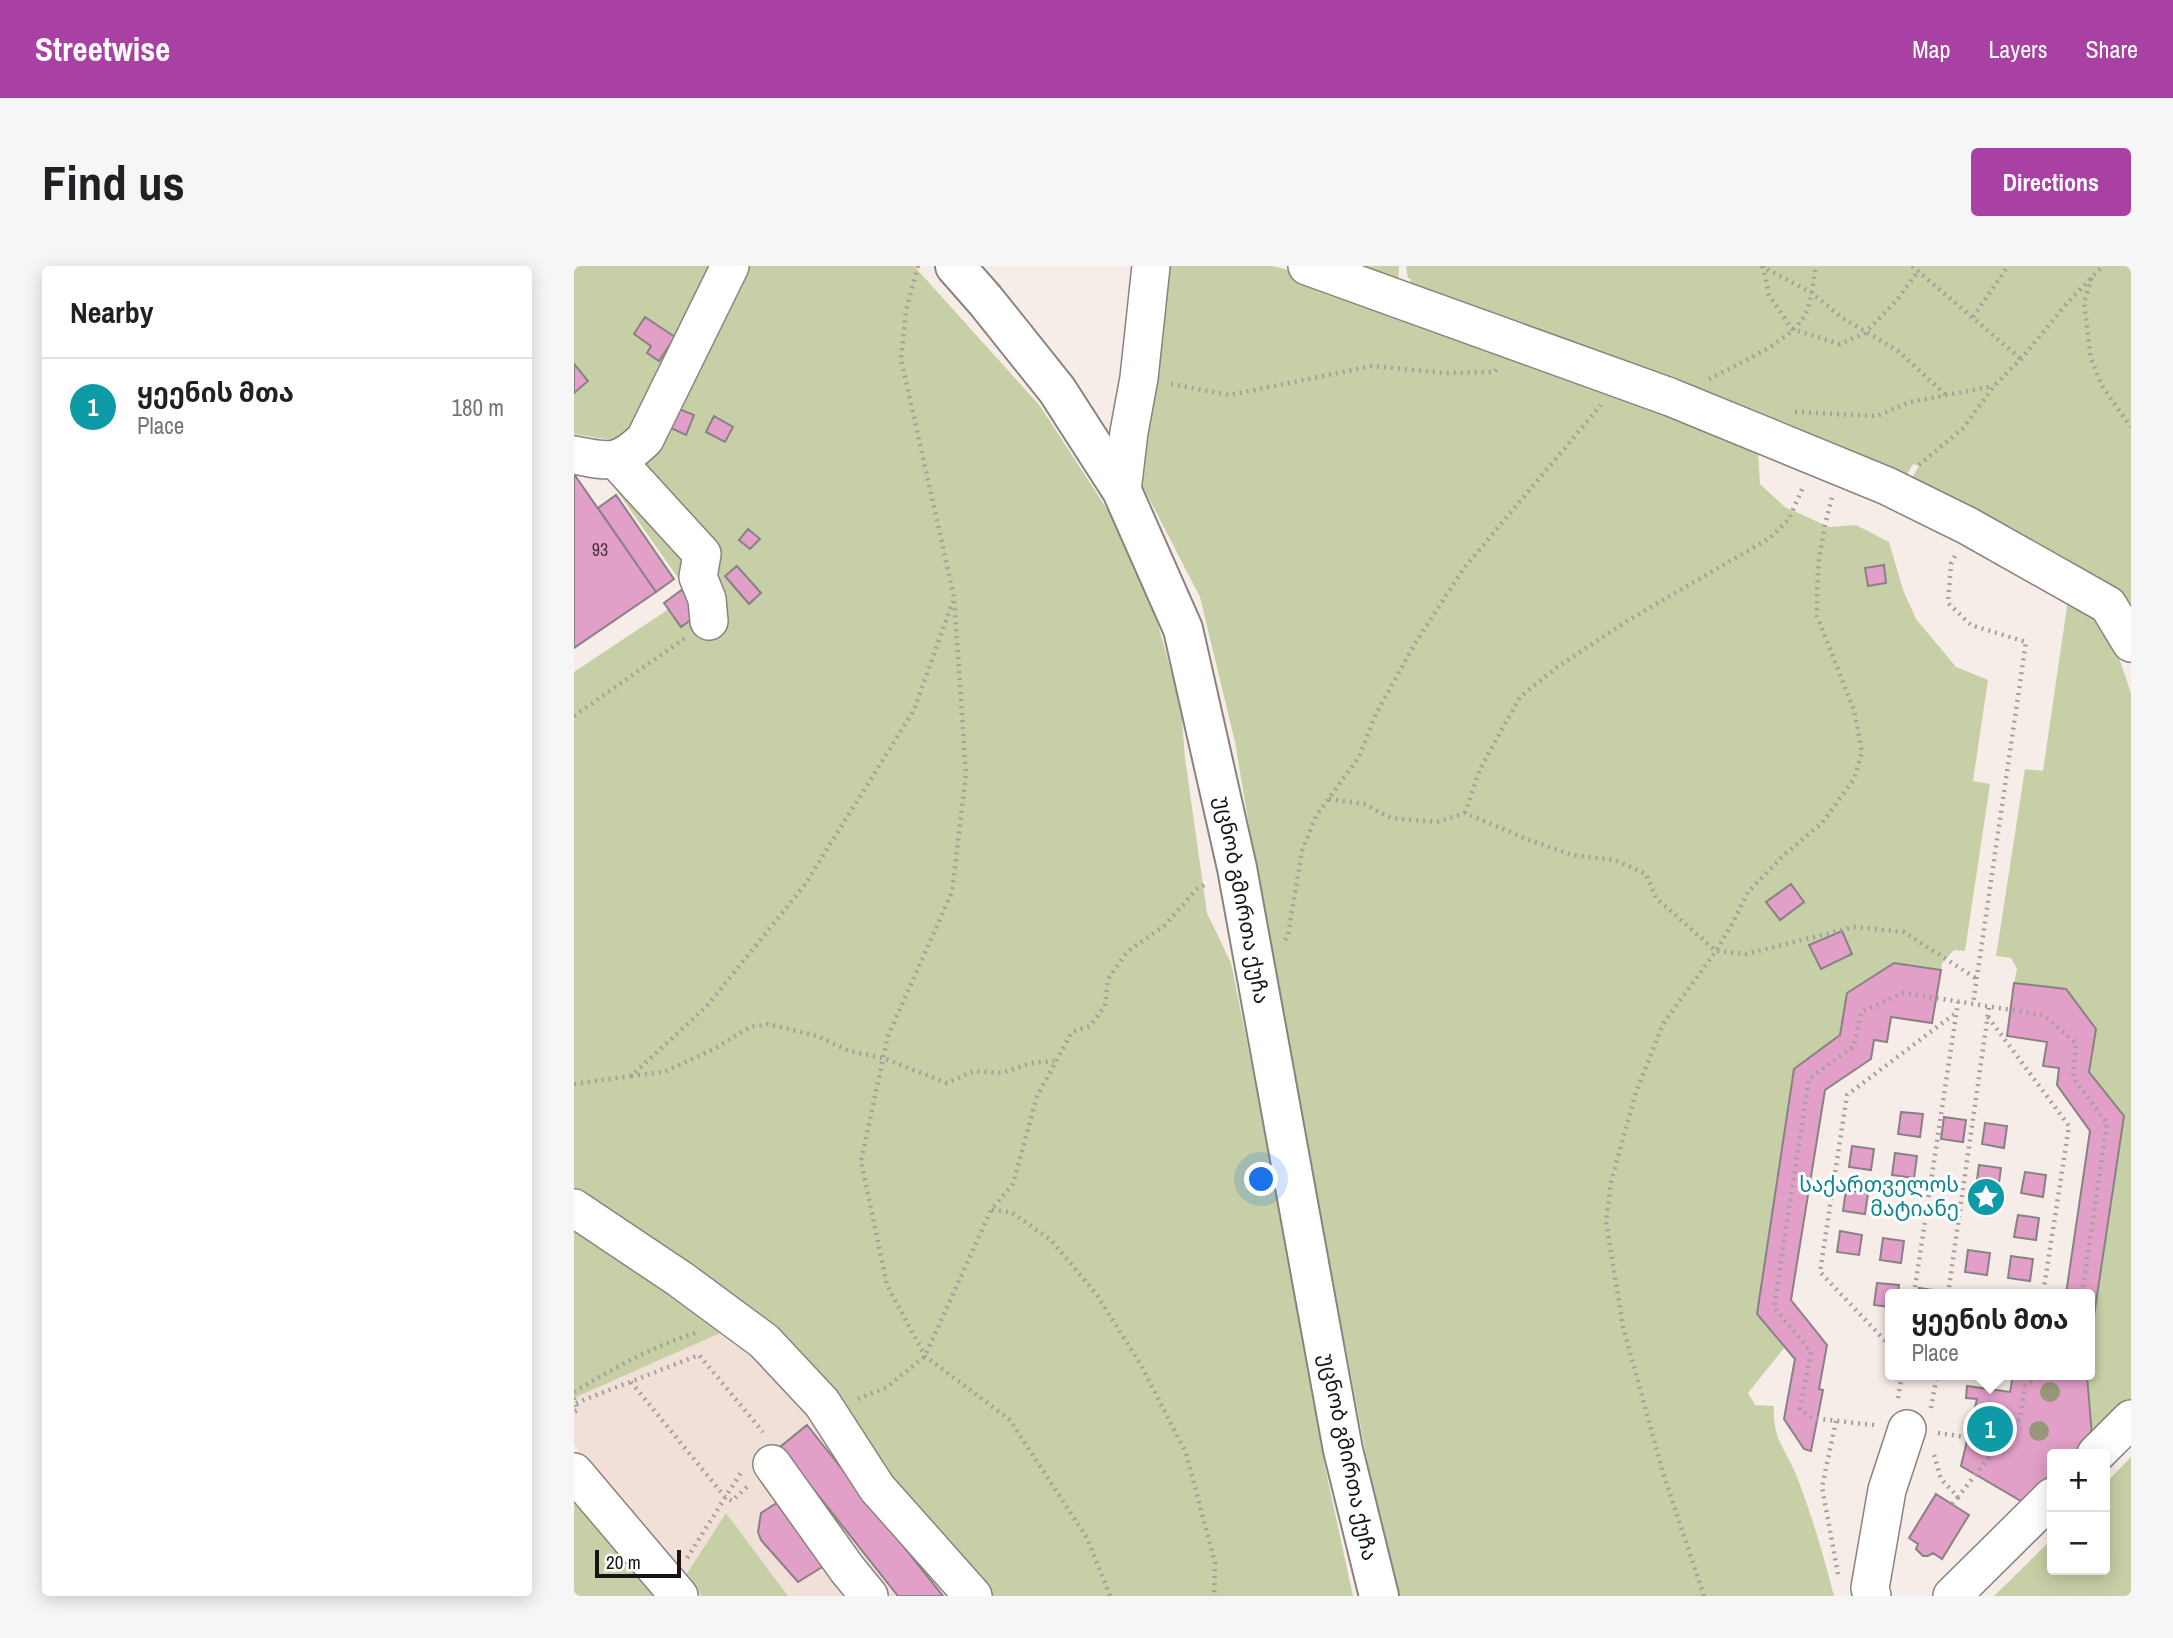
<!DOCTYPE html>
<html lang="en">
<head>
<meta charset="utf-8">
<style>
	body { margin:0; font-family:"Archivo Narrow","Noto Sans Georgian",sans-serif; background:#f6f6f6; color:#202124 }
	.controls { position:absolute; right:21px; bottom:21px; display:grid; overflow:hidden; border-radius:7px; box-shadow:0 4px 18px #0003 }
	.controls button { width:63px; height:63px; display:grid; place-items:center; padding:0; border:0; border-bottom:2px solid #e0e0e0; background:#fff; color:#202124; font:35px sans-serif }
	.scale { position:absolute; left:21px; bottom:18px; width:86px; box-sizing:border-box; padding-left:7px; border:4px solid #171413; border-top:0; font-size:19px; line-height:24px; white-space:nowrap; color:#171413; -webkit-text-stroke:5px #fff; paint-order:stroke }
	.you { position:absolute; left:688px; top:914px; width:24px; height:24px; margin:-18px; border:5px solid #fff; border-radius:50%; background:#1a73e8; box-shadow:0 0 0 10px #1a73e833 }
	.badge { display:grid; place-items:center; width:46px; height:46px; border-radius:50%; background:#a940a3; color:#fff; font-size:23px; font-weight:700 }
	.pin { position:absolute; translate:-50% -50%; border:4px solid #fff; box-shadow:0 2px 7px #0006 }
	.popup { position:absolute; left:1311px; top:1023px; width:210px; height:91px; box-sizing:border-box; display:grid; place-content:center; border-radius:7px; background:#fff; filter:drop-shadow(0 2px 5px #0005); font-size:23px; white-space:nowrap; color:#757577 }
	.popup b { font-size:26px; color:#202124 }
	.popup::after { content:''; position:absolute; left:50%; top:100%; margin-left:-14px; border:14px solid transparent; border-top-color:#fff }
	.list { margin:0; padding:0; list-style:none }
	h2 { display:flex; justify-content:space-between; align-items:center; height:91px; margin:0; padding:0 28px; font-size:30px }
	h2 small { font-size:23px; font-weight:400; color:#757577 }
	.list li { display:grid; grid-template-columns:46px 1fr auto; gap:21px; align-items:center; box-sizing:border-box; height:98px; padding:0 28px; border-top:2px solid #e0e0e0 }
	.list b { display:block; font-size:26px; white-space:nowrap }
	.list p { margin:0; font-size:23px; white-space:nowrap; color:#757577 }
	.list em { font-size:23px; font-style:normal; color:#757577 }
	.map { position:relative; flex:none; width:1557px; height:1330px; overflow:hidden; border-radius:7px }
	header { display:flex; align-items:center; gap:42px; box-sizing:border-box; height:98px; padding:0 35px; background:#a940a3; color:#fff }
	header strong { font-size:33px }
	nav { display:flex; gap:38px; margin-inline-start:auto; font-size:24px }
	.intro { display:flex; align-items:center; justify-content:space-between; box-sizing:border-box; height:168px; padding:0 42px }
	h1 { margin:0; font-size:49px }
	.button { padding:18px 32px; border-radius:7px; background:#a940a3; color:#fff; font-size:24px; font-weight:700 }
	main { display:flex; gap:42px; padding:0 42px }
	aside { flex:1; background:#fff; border-radius:7px; box-shadow:0 4px 18px #0003 }
	.map>svg:first-child { display:block }
	.built { fill:#f1e0d7 }
	.green { fill:#c6cfa5 }
	.building { fill:#e29fc7; stroke:#898185; stroke-width:2 }
	.lines { fill:none; stroke-linecap:round; stroke-linejoin:round }
	.minor-casing { stroke:#8b827e; stroke-width:40 }
	.major-casing { stroke:#8b827e; stroke-width:42 }
	.path { stroke:#a79f9c; stroke-width:4.5; stroke-dasharray:2 5; stroke-linecap:butt }
	.minor { stroke:#fff; stroke-width:37 }
	.major { stroke:#fff; stroke-width:38 }
	.tree { fill:#989879 }
	.labels { text-anchor:middle; stroke-width:6; stroke-linejoin:round; paint-order:stroke }
	.number-label { font-size:18px; fill:#4a3740 }
	.street-label { font-size:21px; fill:#171413; stroke:#fff }
	.culture-label { font-size:21px; fill:#0d838f; stroke:#fff; text-anchor:end }
</style>
</head>
<body>
<header>
<strong>Streetwise</strong>
<nav><a>Map</a><a>Layers</a><a>Share</a></nav>
</header>
<div class="intro"><h1>Find us</h1><a class="button">Directions</a></div>
<main>
<aside>
<h2>Nearby<small></small></h2>
<ul class="list">
<li><span class="badge" style="background:#0f9aa8">1</span><div><b>ყეენის მთა</b><p>Place</p></div><em>180 m</em></li>
</ul>
</aside>
<div class="map">
<svg width="1557" height="1330" viewBox="0 0 1557 1330">
	<rect width="100%" height="100%" fill="#f7ede8"/>
	<path class="built" d="M153,1064L232,1141L387,1330H214L152,1247L112,1309L0,1179V1132Z"/>
	<path class="green" d="M0,0H340L466,140L544,260L583,355L607,441L611,492L633,647L657,697L709,955L751,1201L779,1330H409L309,1213L153,1064L0,1132V406L116,329L36,215L38,174L0,168Z
		M591,0H698L710,3L998,103L1184,185L1186,218L1211,241L1255,261L1282,259L1315,276L1329,324L1342,353L1382,401L1414,414L1399,515L1416,518L1391,685L1380,684L1368,697L1367,704L1320,697L1273,726L1266,769L1220,803L1183,1048L1210,1082L1174,1127L1181,1139L1200,1140C1198,1176 1214,1185 1225,1216C1239,1253 1250,1291 1260,1330H819L695,679L661,476L626,331L565,213Z
		M767,0H825L824,20Z
		M832,0H1557V343L1544,323L1450,271L1335,217L1345,200L1339,198L1331,212L836,26L837,13L834,12Z
		M1495,327L1530,349L1557,427V1150L1518,1171L1513,1109H1516V1076L1550,850L1515,806L1522,763L1492,724L1440,717L1443,703L1437,692L1422,690L1451,503L1469,505Z
		M1557,1191V1330H1420L1478,1273V1304H1531V1218Z
		M0,1223L94,1330H0Z
		M152,1247L214,1330H127L112,1309Z"/>
	<path class="building" d="M71,51L101,71L85,95L73,87L77,80L60,68Z
		M0,98L14,115L0,127Z
		M105,143L120,149L112,169L97,162Z
		M140,150L159,161L151,176L132,166Z
		M0,208L82,326L0,382Z
		M42,229L100,313L82,326L24,242Z
		M174,263L186,273L176,283L165,274Z
		M1310,299L1312,317L1294,320L1291,302Z
		M163,300L187,327L175,338L151,310Z
		M109,323L126,347L107,361L90,337Z
		M1217,618L1230,636L1206,654L1192,636Z
		M1268,665L1278,688L1247,703L1235,679Z
		M1320,697L1367,704L1358,757L1317,751L1313,776L1300,774L1297,793L1251,824L1217,1034L1253,1079L1245,1123L1249,1124L1237,1185L1230,1183L1210,1153L1221,1093L1183,1048L1220,803L1266,769L1273,727Z
		M1440,717L1492,723L1522,763L1515,806L1550,850L1516,1076V1028H1492L1516,865L1483,819L1485,802L1469,800L1473,776L1433,770Z
		M1327,846L1349,848L1346,871L1324,868Z
		M1370,851L1392,854L1389,876L1367,873Z
		M1411,857L1433,860L1430,882L1408,878Z
		M1278,880L1300,883L1297,904L1275,901Z
		M1321,887L1343,890L1340,912L1318,909Z
		M1405,899L1427,902L1424,924L1402,921Z
		M1451,906L1472,909L1469,931L1447,927Z
		M1272,924L1294,927L1291,948L1269,945Z
		M1444,949L1465,952L1462,974L1440,971Z
		M1266,965L1288,969L1285,989L1263,986Z
		M1309,972L1330,975L1327,997L1306,994Z
		M1394,984L1416,987L1413,1009L1391,1006Z
		M1437,990L1459,993L1456,1015L1434,1012Z
		M1303,1017L1325,1019L1324,1028H1316V1041L1300,1039Z
		M1345,1022L1367,1025V1028H1345Z
		M1439,1109H1513L1518,1171L1498,1188H1478V1207L1447,1235L1387,1200L1403,1133L1392,1132L1393,1120L1436,1126Z
		M233,1159L369,1330H324L206,1181Z
		M1362,1228L1395,1249L1368,1293L1359,1287L1354,1290H1349L1342,1283L1344,1278L1335,1272Z
		M204,1236L253,1298L224,1316L187,1274L184,1266L187,1247Z"/>
	<g class="lines">
		<g class="minor-casing">
			<path id="minor" d="M733,0L1096,131L1313,220L1394,260L1534,339L1557,377
				M0,189C36,196 44,199 71,173L156,0
				M42,194L128,288L124,311L133,333L135,355
				M548,225L555,166L565,112L577,0
				M0,942L106,1013L190,1075L248,1137L303,1222L399,1330
				M1522,1188L1557,1153
				M198,1198L273,1303L295,1330
				M0,1206L105,1330
				M1298,1330L1296,1322L1313,1224L1333,1163
				M1378,1330L1478,1231"/>
		</g>
		<g class="major-casing">
			<path id="major" d="M381,0L411,34L483,124L548,225L609,363L663,602L769,1184L805,1330"/>
		</g>
		<path class="path" d="M344,0L332,45L327,93L380,331L392,508L378,626L314,770L287,895L313,1019L351,1090L436,1154L513,1272L536,1330
			M1187,0L1238,27L1267,51L1324,85L1372,129
			M1189,0L1195,29L1218,63L1266,78L1291,67L1323,34L1344,5
			M1338,0L1447,93
			M1518,12L1510,36L1517,93L1528,120L1557,161
			M1399,51L1434,0
			M1135,113C1163,98 1215,77 1231,49C1238,34 1239,16 1242,0
			M597,118L656,129L798,100L871,107L921,106L924,101
			M1221,146L1303,150L1336,136L1420,120
			M1345,199L1389,162L1420,120L1447,93L1494,36L1529,0
			M1381,290L1377,298L1374,337L1397,359L1452,376L1399,738
			M0,450L111,372
			M755,533L790,538L817,552L863,556L891,547L950,572L998,589L1041,594L1072,608L1082,632L1142,685L1172,688L1280,661L1330,666L1403,713
			M891,547L906,503L946,431L982,402L1053,355L1196,272L1215,253L1229,221
			M711,674L714,669L728,585L742,550L785,491L802,448L840,379L890,302L1027,139
			M1414,751L1495,860L1469,1028
			M57,810L90,806L142,782L176,761L194,758L243,770L275,785L309,792L373,817L400,805L428,807L457,797L480,795
			M0,818L57,810L132,741L230,620L340,444L379,335
			M418,944L437,946L477,974L523,1029L567,1099L612,1187L641,1297L640,1330
			M1340,1028L1384,736
			M1374,1028L1415,741
			M1316,1080L1246,1006L1273,829L1383,746
			M57,1116L151,1231L158,1235L176,1218
			M0,1126C40,1102 79,1080 124,1066
			M0,1132L4,1144L0,1146
			M1324,1132L1328,1109
			M284,1133L313,1121L351,1090L417,944L439,918L463,830L498,766L516,760L531,740L534,713L553,686L590,660L623,623L632,618
			M2,1137L125,1089L189,1166
			M1357,1142L1363,1109
			M1262,1155L1248,1221L1264,1308
			M1300,1159L1238,1152L1226,1143L1237,1086L1200,1041L1235,813L1280,780L1287,746L1329,727L1362,732L1469,749L1502,777L1499,812L1533,857L1508,1028
			M1364,1167L1427,1176L1446,1153L1451,1120L1467,1109
			M1360,1189L1367,1213L1384,1231L1427,1176
			M1378,1238L1384,1231
			M113,1292L168,1205
			M1130,1330L1089,1207L1049,1060L1032,956L1037,916L1062,826L1089,758L1142,685L1158,658L1174,626L1210,589L1248,557L1280,513L1288,486L1280,444L1243,350V325L1245,293L1251,259L1258,231"/>
		<use href="#minor" class="minor"/>
		<use href="#major" class="major"/>
	</g>
	<g class="tree">
		<circle cx="1476" cy="1126" r="10"/>
		<circle cx="1465" cy="1165" r="10"/>
	</g>
	<defs>
		<g id="sight-disc" transform="scale(2.0125)"><circle r="9.5" fill="#0f9aa8" stroke="#fff"/><path d="M0-6L1.8-2.2L6-1.7L2.9 1.2L3.7 5.4L0 3.3L-3.7 5.4L-2.9 1.2L-6-1.7L-1.8-2.2Z" fill="#fff"/></g>
	</defs>
	<g fill-rule="evenodd">
		<use href="#sight-disc" x="1412" y="931"/>
	</g>
	<g class="labels">
		<g class="number-label">
			<text x="26" y="290">93</text>
		</g>
		<g class="street-label">
			<text transform="translate(668 634) rotate(79)" y="7">უცნობ გმირთა ქუჩა</text>
			<text transform="translate(774 1191) rotate(78)" y="7">უცნობ გმირთა ქუჩა</text>
		</g>
		<g class="culture-label">
			<text x="1385" y="926">საქართველოს<tspan x="1385" dy="24">მატიანე</tspan></text>
		</g>
	</g>
</svg>
<div class="controls">
<button>+</button>
<button>−</button>
</div>
<div class="scale">20 m</div>
<div class="you"></div>
<div class="pin badge" style="left:1416px;top:1163px;background:#0f9aa8">1</div>
<div class="popup"><b>ყეენის მთა</b>Place</div>
</div>
</main>
</body>
</html>
